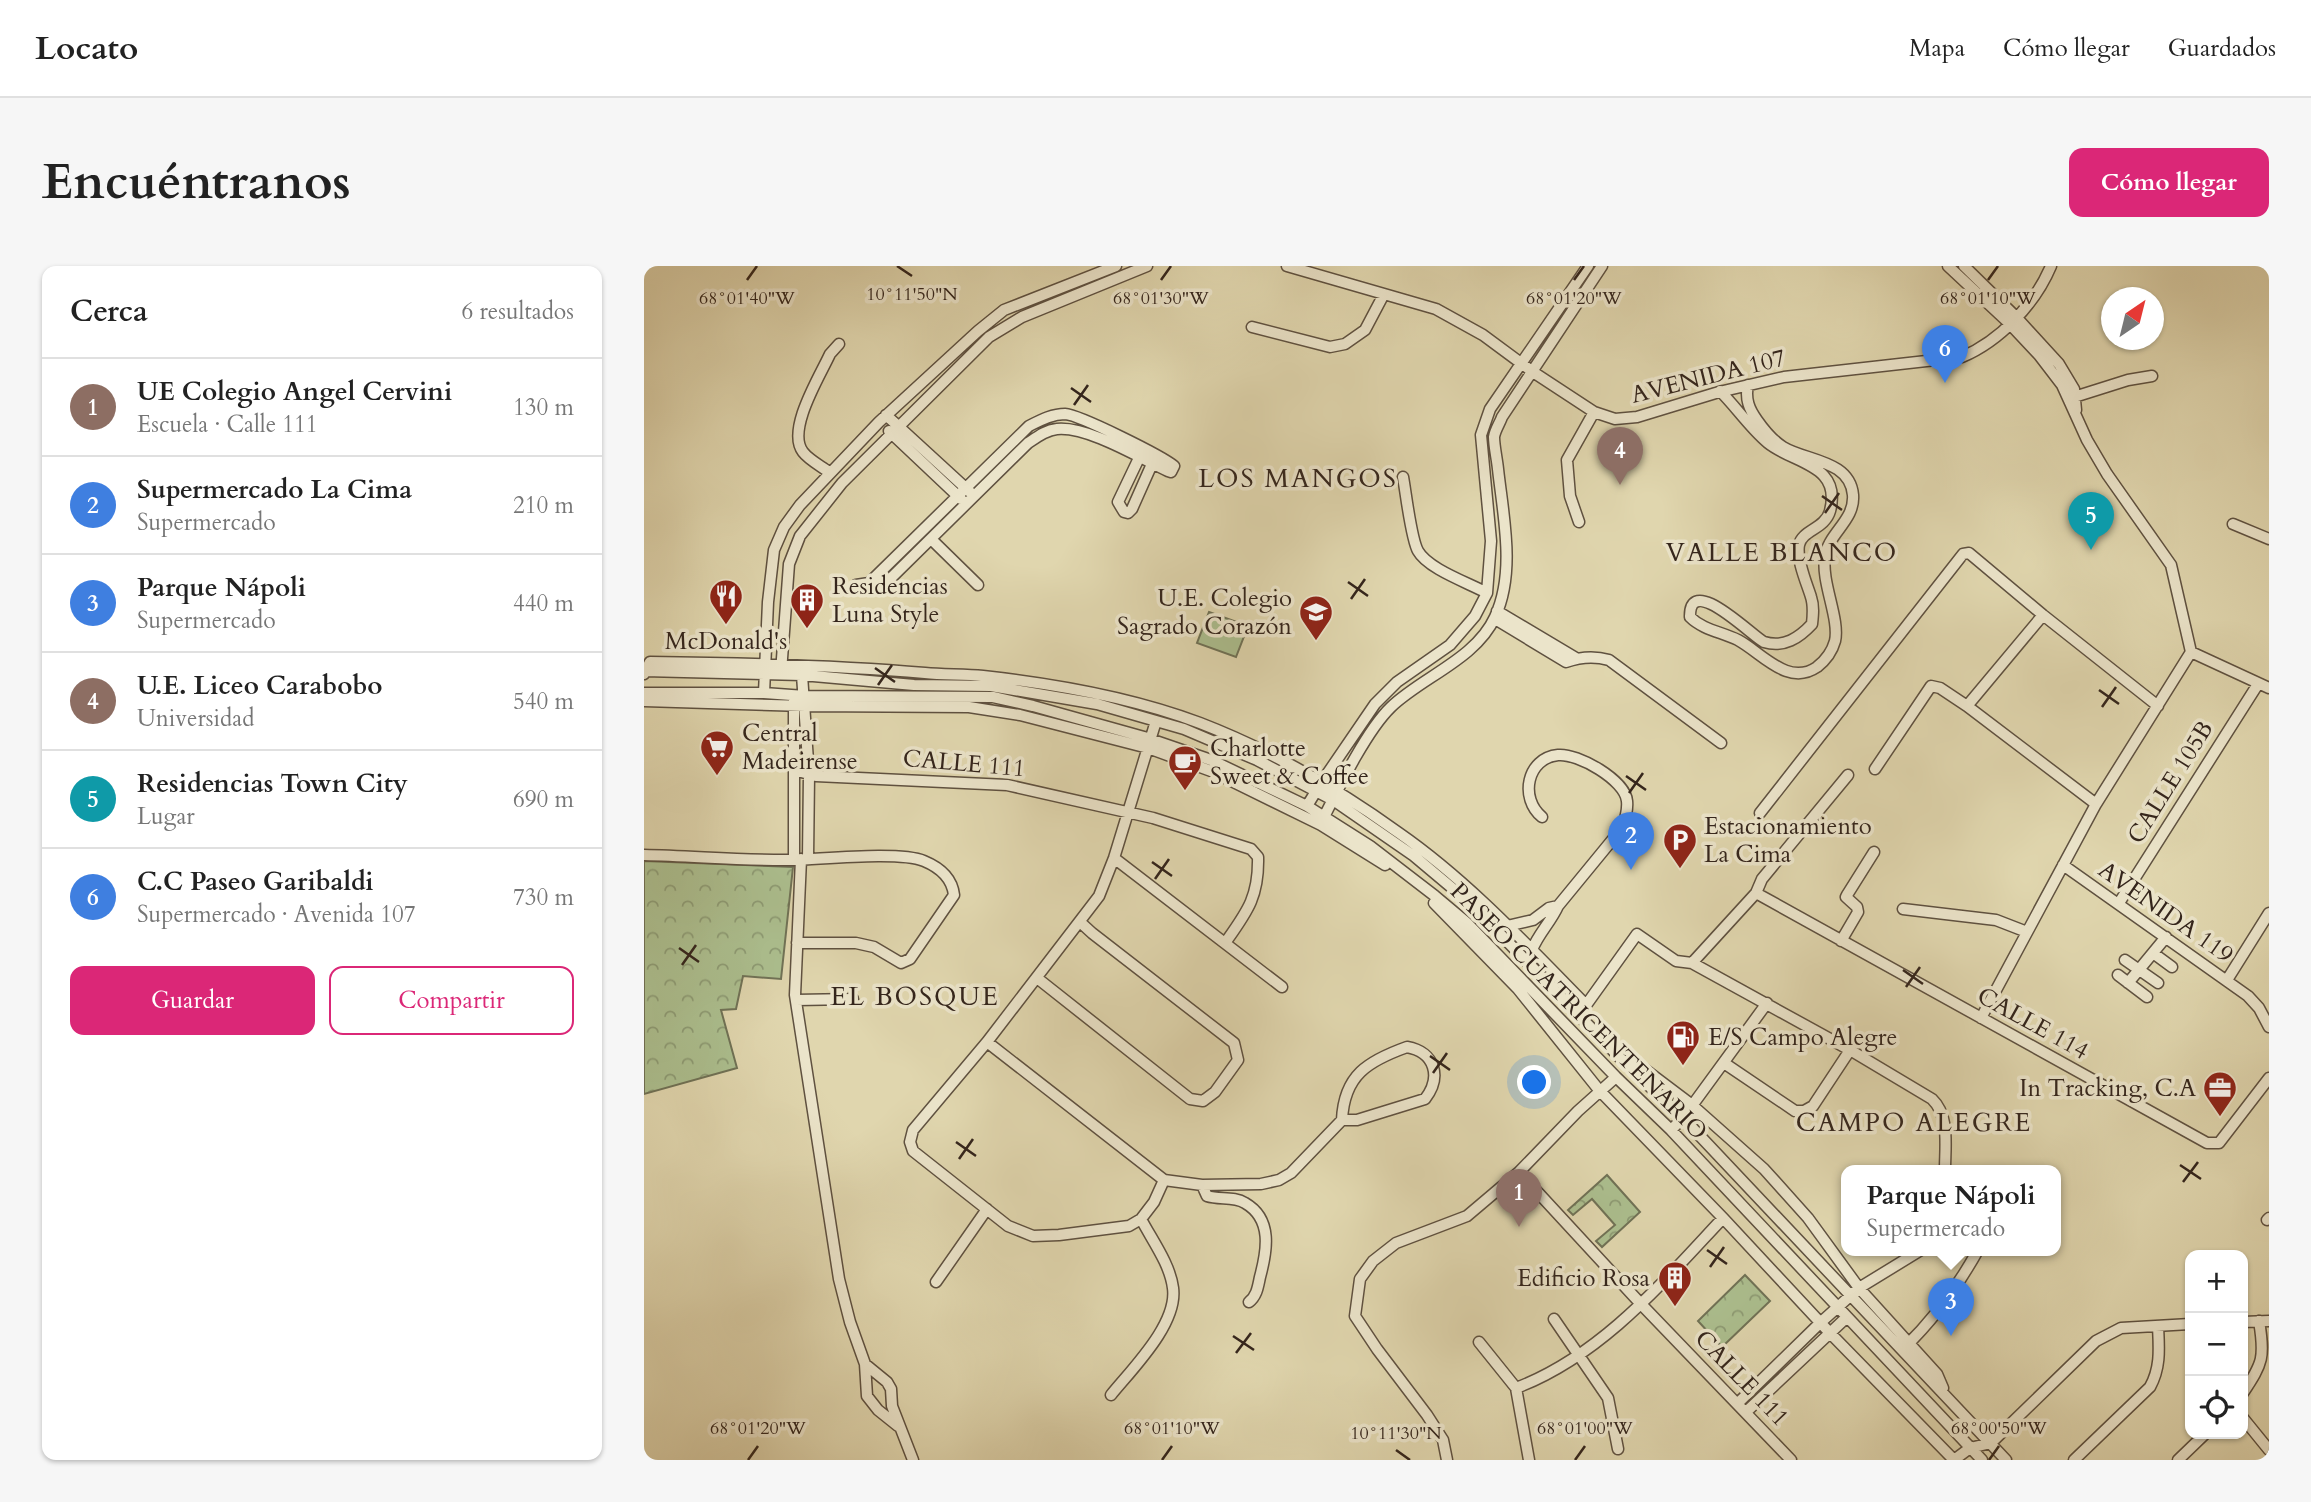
<!DOCTYPE html>
<html lang="es">
<head>
<meta charset="utf-8">
<style>
	body { margin:0; font-family:Cardo,serif; background:#f6f6f6; color:#222 }
	.controls { position:absolute; right:21px; bottom:21px; display:grid; overflow:hidden; border-radius:14px; box-shadow:0 2px 5px #0004 }
	.controls button { width:63px; height:63px; display:grid; place-items:center; padding:0; border:0; border-bottom:2px solid #e0e0e0; background:#fff; color:#222; font:35px sans-serif }
	.compass { position:absolute; left:1457px; top:21px; width:63px; height:63px; border-radius:50%; background:#fff; box-shadow:0 2px 5px #0004; rotate:35deg }
	.you { position:absolute; left:891px; top:817px; width:24px; height:24px; margin:-18px; border:5px solid #fff; border-radius:50%; background:#1a73e8; box-shadow:0 0 0 10px #1a73e833 }
	.badge { display:grid; place-items:center; width:46px; height:46px; border-radius:50%; background:#db2777; color:#fff; font-size:23px; font-weight:700 }
	.pin { position:absolute; translate:-50% -58px; filter:drop-shadow(0 2px 4px #0008) }
	.pin::after { content:''; position:absolute; top:37px; width:24px; height:21px; background:inherit; clip-path:polygon(0 0,100% 0,50% 100%) }
	.popup { position:absolute; left:1197px; top:899px; width:220px; height:91px; box-sizing:border-box; display:grid; place-content:center; border-radius:14px; background:#fff; filter:drop-shadow(0 2px 5px #0005); font-size:23px; white-space:nowrap; color:#767676 }
	.popup b { font-size:26px; color:#222 }
	.popup::after { content:''; position:absolute; left:50%; top:100%; margin-left:-14px; border:14px solid transparent; border-top-color:#fff }
	.list { margin:0; padding:0; list-style:none }
	h2 { display:flex; justify-content:space-between; align-items:center; height:91px; margin:0; padding:0 28px; font-size:30px }
	h2 small { font-size:23px; font-weight:400; color:#767676 }
	.list li { display:grid; grid-template-columns:46px 1fr auto; gap:21px; align-items:center; box-sizing:border-box; height:98px; padding:0 28px; border-top:2px solid #e0e0e0 }
	.list b { display:block; font-size:26px; white-space:nowrap }
	.list p { margin:0; font-size:23px; white-space:nowrap; color:#767676 }
	.list em { font-size:23px; font-style:normal; color:#767676 }
	.actions { display:flex; gap:14px; padding:21px 28px }
	.actions a { flex:1; padding:16px 0; border:2px solid #db2777; border-radius:14px; text-align:center; font-size:24px; color:#db2777 }
	.actions .main { background:#db2777; color:#fff }
	.icon { flex:none; width:38px; height:38px; fill:none; stroke:currentColor; stroke-width:2; stroke-linecap:round; stroke-linejoin:round }
	.map { position:relative; flex:none; width:1625px; height:1194px; overflow:hidden; border-radius:14px }
	header { display:flex; align-items:center; gap:42px; box-sizing:border-box; height:98px; padding:0 35px; background:#fff; border-bottom:2px solid #e0e0e0 }
	header strong { font-size:33px }
	nav { display:flex; gap:38px; margin-inline-start:auto; font-size:24px }
	.intro { display:flex; align-items:center; justify-content:space-between; box-sizing:border-box; height:168px; padding:0 42px }
	h1 { margin:0; font-size:49px }
	.button { padding:18px 32px; border-radius:14px; background:#db2777; color:#fff; font-size:24px; font-weight:700 }
	main { display:flex; gap:42px; padding:0 42px }
	aside { flex:1; background:#fff; border-radius:14px; box-shadow:0 2px 5px #0004 }
	.map>svg:first-child { display:block }
	.green { fill:#acbf8f; stroke:#707256; stroke-width:2 }
	.forest { fill:url(#forest-crowns); stroke:#707256; stroke-width:2 }
	.lines { fill:none; stroke-linecap:round; stroke-linejoin:round }
	.minor-casing { stroke:#5f5140; stroke-width:13 }
	.minor { stroke:#ebe4ca; stroke-width:10 }
	.ticks { fill:none; stroke:#34251c; stroke-width:2.5 }
	.labels { text-anchor:middle; stroke-width:7; stroke-linejoin:round; paint-order:stroke }
	.street-label { font-size:24px; fill:#34251c; stroke:#ebe4ca }
	.poi-label { font-size:24px; fill:#34251c; stroke:#ebe4ca; text-anchor:start }
	.neighbourhood-label { font-size:26px; letter-spacing:2px; fill:#34251c; stroke:#ebe4ca }
	.ticks-label { font-size:18px; text-anchor:middle; fill:#34251c; stroke:#ebe4ca; stroke-width:7; stroke-linejoin:round; paint-order:stroke }
</style>
</head>
<body>
<header>
<strong>Locato</strong>
<nav><a>Mapa</a><a>Cómo llegar</a><a>Guardados</a></nav>
</header>
<div class="intro"><h1>Encuéntranos</h1><a class="button">Cómo llegar</a></div>
<main>
<aside>
<h2>Cerca<small>6 resultados</small></h2>
<ul class="list">
<li><span class="badge" style="background:#8d6e63">1</span><div><b>UE Colegio Angel Cervini</b><p>Escuela · Calle 111</p></div><em>130 m</em></li>
<li><span class="badge" style="background:#3f7fe0">2</span><div><b>Supermercado La Cima</b><p>Supermercado</p></div><em>210 m</em></li>
<li><span class="badge" style="background:#3f7fe0">3</span><div><b>Parque Nápoli</b><p>Supermercado</p></div><em>440 m</em></li>
<li><span class="badge" style="background:#8d6e63">4</span><div><b>U.E. Liceo Carabobo</b><p>Universidad</p></div><em>540 m</em></li>
<li><span class="badge" style="background:#0f9aa8">5</span><div><b>Residencias Town City</b><p>Lugar</p></div><em>690 m</em></li>
<li><span class="badge" style="background:#3f7fe0">6</span><div><b>C.C Paseo Garibaldi</b><p>Supermercado · Avenida 107</p></div><em>730 m</em></li>
</ul>
<div class="actions"><a class="main">Guardar</a><a>Compartir</a></div>
</aside>
<div class="map">
<svg width="1625" height="1194" viewBox="0 0 1625 1194">
	<defs>
		<pattern id="forest-crowns" width="20" height="18" patternUnits="userSpaceOnUse" patternTransform="scale(1.75)"><rect width="20" height="18" fill="#acbf8f"/><path d="M2 6a3 3 0 1 1 6 0M12 15a3 3 0 1 1 6 0" fill="none" stroke="#8d9b74"/></pattern>
	</defs>
	<rect width="100%" height="100%" fill="#e0d6ae"/>
	<filter id="stains"><feTurbulence type="fractalNoise" baseFrequency=".00286" numOctaves="4"/><feColorMatrix values="0 0 0 0 .2 0 0 0 0 .09 0 0 0 0 .02 0 0 0 .5 -.17"/></filter>
	<radialGradient id="worn" r=".72"><stop offset=".6" stop-color="#630" stop-opacity="0"/><stop offset="1" stop-color="#630" stop-opacity=".3"/></radialGradient>
	<path class="green" d="M565,346L604,360L592,391L553,377Z"/>
	<path class="forest" d="M0,595L149,601L137,713L99,710L92,743L77,744L93,802L0,828Z
		M963,909L996,946L958,981L952,975L971,959L948,933L929,949L924,944Z
		M1101,1009L1126,1035L1078,1081L1054,1055Z"/>
	<g class="lines">
		<g class="minor-casing">
			<path id="minor" d="M643,0L792,43L839,69L889,106L950,146L971,153L993,151L1075,126L1140,111L1318,91C1356,75 1391,38 1407,0
				M1304,0L1365,57L1395,89L1418,119L1443,174L1463,208L1527,299L1547,386L1625,422
				M1320,0L1372,51L1415,98L1430,123L1432,144
				M608,61L686,81L701,78L721,64L740,28
				M1076,125C1093,142 1106,162 1124,177C1150,198 1198,198 1186,245C1181,263 1158,264 1155,279C1152,293 1163,318 1167,331C1170,340 1169,349 1168,358C1155,372 1140,382 1120,376C1110,372 1045,305 1046,351C1059,364 1078,366 1094,374C1118,387 1144,421 1173,401C1182,394 1188,386 1191,375C1196,353 1177,316 1181,291C1184,267 1211,255 1209,229C1206,194 1162,195 1139,181C1128,174 1120,164 1113,154C1105,143 1101,133 1104,119
				M1427,132L1484,114L1508,110
				M242,149L326,226
				M245,165L317,233
				M495,192L474,236L480,246L484,247L488,243L508,198
				M185,206C177,200 165,194 159,186C142,164 176,110 186,88L195,78
				M759,211C762,227 767,273 774,285C784,303 825,317 843,327
				M935,256L926,230L923,194L950,146
				M1589,258L1625,273
				M287,273L334,319
				M212,319L225,317L232,320L248,311L384,177C393,171 402,164 413,163C444,160 496,192 524,205L527,206L530,200C518,190 436,149 421,148C408,148 397,154 385,160L225,317
				M853,345L932,392
				M1399,349L1323,440L1452,538
				M851,353L922,396C936,391 951,390 965,394L1077,477
				M0,405L158,409L270,419L347,420L453,438L540,463L613,494L689,534L770,590L826,637L982,798L1039,852L1362,1194
				M137,406L145,298L156,270L198,217L345,71L378,51L503,0
				M0,408L6,396C98,397 190,399 281,407C300,409 320,408 339,410C412,418 487,431 556,457C626,484 694,523 755,567C824,615 883,679 942,739
				M158,409L165,509L164,592
				M0,427H120L161,430L349,431L389,440L500,471L567,494L663,540L726,580L791,630L822,656L972,811L1027,864L1338,1194
				M120,427L124,336L130,284L140,261L156,239L235,156L334,65L360,44L472,0
				M0,435L161,440L325,441L376,449L504,482L567,505L677,559L741,599
				M150,435V594
				M512,455L470,592L455,630L343,776L269,864L266,876L269,885L364,960L389,970L415,969L485,960L497,953L510,936L520,914
				M1231,503L1287,420L1296,422L1323,440
				M150,504L172,510L363,519L509,552L607,583L614,591C615,631 603,646 581,677
				M1204,509L1118,613L1112,627L1048,697L1206,784L1288,833C1306,850 1301,880 1301,904
				M663,540L677,517L731,438L753,416L806,379L831,350L843,327L847,275L837,169L846,143L944,0
				M1116,547L1319,288L1325,287L1399,349L1514,440
				M680,551C695,521 723,464 747,441C778,411 832,393 851,351C872,306 859,249 854,203C853,193 850,180 850,171C851,164 856,157 858,151L958,0
				M0,589C50,590 101,595 151,594C181,593 256,585 280,595C297,602 308,612 310,629L266,693L257,697L230,681L212,677H153
				M470,592L638,721
				M157,593L151,729L195,1013L206,1056L221,1098L223,1130L234,1144L254,1160
				M1419,599L1604,730L1615,742L1625,761
				M1112,627L1563,877H1575L1625,812
				M790,637L874,723L955,824L1079,952L1186,1067L1310,1194
				M1475,637L1614,418
				M1259,643L1352,654L1383,666
				M863,660L889,654L905,642L914,640
				M1197,675L1214,646L1213,641L1202,631L1203,629L1230,586
				M888,684C894,668 907,656 914,640L978,562C981,554 984,544 983,535C981,514 934,487 914,489C883,492 875,532 898,551
				M1509,687L1528,701
				M1481,694L1514,717
				M1474,709L1503,731
				M393,712L546,833L559,835L571,826L594,794L590,777L448,667L436,656
				M1583,714L1625,647
				M1484,717L1522,671
				M152,734L209,733
				M940,742L993,668L1032,695L1048,697
				M1337,752L1452,538L1547,386
				M343,776L520,914L558,919L617,918L635,914L647,907L698,854
				M763,781C791,786 798,811 781,833L713,854H698C700,809 724,795 763,781Z
				M1080,797L1151,845H1160L1169,840L1206,784
				M985,799L999,802L1048,839L1120,903L1164,952L1215,1022L1293,1108L1299,1122
				M1027,864L1039,852L1123,737
				M875,906L996,1037L1147,1194
				M558,919L563,930C575,934 590,930 601,937C629,953 623,985 616,1011C614,1020 613,1030 605,1036
				M1623,954L1625,952
				M292,1016L343,943
				M910,1053L964,1132L974,1183
				M1599,1056L1625,1055
				M835,1076L872,1122L885,1194
				M1261,1081C1290,1053 1314,1020 1334,984
				M221,1098L243,1116L247,1123L248,1140L269,1194
				M872,1122C957,1090 1019,1016 1079,952
				M1599,1127C1619,1097 1621,1091 1615,1055
				M467,1129C488,1103 534,1058 529,1022C526,998 508,974 497,953
				M1094,1137L1176,1057L1215,1022L1277,984
				M1102,1146L1203,1051
				M1599,1152L1625,1184
				M803,1194L799,1174L783,1149L733,1083L711,1050L716,1013L729,995L752,977L823,950L875,906L934,845L972,811
				M1310,1194L1326,1182L1347,1177L1452,1075L1477,1062L1546,1058
				M1430,1194L1506,1121C1517,1101 1515,1082 1514,1060
				M1534,1194L1561,1168"/>
		</g>
		<use href="#minor" class="minor"/>
	</g>
	<path class="ticks" d="M253,0L268,10M103,14L113,0M517,14L527,0M930,14L940,0M1344,14L1354,0M427,122L447,136M430,139L444,119M1178,230L1198,244M1181,247L1195,227M704,316L724,330M707,333L721,313M231,402L251,416M234,419L248,399M1455,424L1475,438M1458,441L1472,421M982,510L1002,524M985,527L999,507M508,596L528,610M511,613L525,593M35,682L55,696M38,699L52,679M1259,704L1279,718M1262,721L1276,701M786,790L806,804M789,807L803,787M312,876L332,890M315,893L329,873M1536,899L1557,913M1539,916L1554,896M1063,984L1083,998M1066,1001L1080,981M589,1070L610,1084M592,1087L607,1067M752,1184L766,1194M104,1194L114,1180M518,1194L528,1180M931,1194L941,1180M1345,1194L1355,1180"/>
	<defs>
		<g id="restaurant-pin" transform="scale(1.75)"><path d="M0 17L-7.5 6A9.5 9.5 0 1 1 7.5 6Z" fill="#8f2418" stroke="#ebe4ca"/><path d="M-5-6h1v4h1v-4h1v4h1v-4h1v5L-1.5 .5V6h-2V.5L-5-1ZM5-6V6H3V1.5H1.5Q1.5-4 5-6Z" fill="#fff"/></g>
		<g id="building-pin" transform="scale(1.75)"><path d="M0 17L-7.5 6A9.5 9.5 0 1 1 7.5 6Z" fill="#8f2418" stroke="#ebe4ca"/><path d="M-4-6H4V6H1V3H-1V6H-4ZM-2.5-4.3h1.7v1.8h-1.7ZM.8-4.3h1.7v1.8H.8ZM-2.5-1h1.7V.8h-1.7ZM.8-1h1.7V.8H.8Z" fill="#fff"/></g>
		<g id="school-pin" transform="scale(1.75)"><path d="M0 17L-7.5 6A9.5 9.5 0 1 1 7.5 6Z" fill="#8f2418" stroke="#ebe4ca"/><path d="M0-5L7-2L0 1L-7-2ZM-4 1L0 2.5L4 1V4Q0 6-4 4Z" fill="#fff"/></g>
		<g id="supermarket-pin" transform="scale(1.75)"><path d="M0 17L-7.5 6A9.5 9.5 0 1 1 7.5 6Z" fill="#8f2418" stroke="#ebe4ca"/><path d="M-6-5.5h2.5l.6 2H6L4.5 2H-2.5L-4.4-4H-6ZM-1.5 3.2a1.3 1.3 0 1 0 .1 0ZM3 3.2a1.3 1.3 0 1 0 .1 0Z" fill="#fff"/></g>
		<g id="cafe-pin" transform="scale(1.75)"><path d="M0 17L-7.5 6A9.5 9.5 0 1 1 7.5 6Z" fill="#8f2418" stroke="#ebe4ca"/><path d="M-5.5-4.5H6V0H3Q3 3.5 0 3.5H-2.5Q-5.5 3.5-5.5 0ZM3-3.2v2h1.7v-2ZM-6 4.5H4V6H-6Z" fill="#fff"/></g>
		<g id="parking-pin" transform="scale(1.75)"><path d="M0 17L-7.5 6A9.5 9.5 0 1 1 7.5 6Z" fill="#8f2418" stroke="#ebe4ca"/><path d="M-3.5-5.5H1a3.5 3.5 0 0 1 0 7H-1V5.5H-3.5ZM-1-3.4V-.6H.8a1.4 1.4 0 0 0 0-2.8Z" fill="#fff"/></g>
		<g id="fuel-pin" transform="scale(1.75)"><path d="M0 17L-7.5 6A9.5 9.5 0 1 1 7.5 6Z" fill="#8f2418" stroke="#ebe4ca"/><path d="M-5.5-6h7V0h2V4h1.3V-2.5L3-4.5l.8-.8L6-3V5H2.5V1h-1V6h-7ZM-4.2-4.7v3.2H.2V-4.7Z" fill="#fff"/></g>
		<g id="office-pin" transform="scale(1.75)"><path d="M0 17L-7.5 6A9.5 9.5 0 1 1 7.5 6Z" fill="#8f2418" stroke="#ebe4ca"/><path d="M-6-3h4V-5.5h4V-3h4V5H-6ZM-1-4.5V-3h2v-1.5ZM-6 0V1H6V0Z" fill="#fff"/></g>
	</defs>
	<g fill-rule="evenodd">
		<use href="#restaurant-pin" x="82" y="330"/>
		<use href="#building-pin" x="163" y="334"/>
		<use href="#school-pin" x="672" y="346"/>
		<use href="#supermarket-pin" x="73" y="481"/>
		<use href="#cafe-pin" x="541" y="496"/>
		<use href="#parking-pin" x="1036" y="574"/>
		<use href="#fuel-pin" x="1039" y="771"/>
		<use href="#office-pin" x="1576" y="822"/>
		<use href="#building-pin" x="1031" y="1012"/>
	</g>
	<g class="labels">
		<g class="street-label">
			<text transform="translate(1064 110) rotate(-14)" y="8">AVENIDA 107</text>
			<text transform="translate(320 497) rotate(5)" y="8">CALLE 111</text>
			<text transform="translate(1526 516) rotate(-58)" y="8">CALLE 105B</text>
			<text transform="translate(1522 646) rotate(35)" y="8">AVENIDA 119</text>
			<text transform="translate(935 745) rotate(45)" y="8">PASEO CUATRICENTENARIO</text>
			<text transform="translate(1389 757) rotate(29)" y="8">CALLE 114</text>
			<text transform="translate(1098 1112) rotate(46)" y="8">CALLE 111</text>
		</g>
		<g class="poi-label">
			<text x="188" y="328">Residencias<tspan x="188" dy="28">Luna Style</tspan></text>
			<text x="648" y="340" text-anchor="end">U.E. Colegio<tspan x="648" dy="28">Sagrado Corazón</tspan></text>
			<text x="82" y="383" text-anchor="middle">McDonald's</text>
			<text x="98" y="475">Central<tspan x="98" dy="28">Madeirense</tspan></text>
			<text x="566" y="490">Charlotte<tspan x="566" dy="28">Sweet &amp; Coffee</tspan></text>
			<text x="1060" y="568">Estacionamiento<tspan x="1060" dy="28">La Cima</tspan></text>
			<text x="1064" y="779">E/S Campo Alegre</text>
			<text x="1552" y="830" text-anchor="end">In Tracking, C.A</text>
			<text x="1006" y="1020" text-anchor="end">Edificio Rosa</text>
		</g>
		<g class="neighbourhood-label">
			<text x="654" y="221">LOS MANGOS</text>
			<text x="1138" y="295">VALLE BLANCO</text>
			<text x="271" y="739">EL BOSQUE</text>
			<text x="1270" y="865">CAMPO ALEGRE</text>
		</g>
	</g>
	<g class="ticks-label">
		<text x="268" y="34">10°11'50"N</text>
		<text x="103" y="38">68°01'40"W</text>
		<text x="517" y="38">68°01'30"W</text>
		<text x="930" y="38">68°01'20"W</text>
		<text x="1344" y="38">68°01'10"W</text>
		<text x="114" y="1168">68°01'20"W</text>
		<text x="528" y="1168">68°01'10"W</text>
		<text x="941" y="1168">68°01'00"W</text>
		<text x="1355" y="1168">68°00'50"W</text>
		<text x="752" y="1173">10°11'30"N</text>
	</g>
	<rect width="100%" height="100%" filter="url(#stains)"/>
	<rect width="100%" height="100%" fill="url(#worn)"/>
</svg>
<div class="controls">
<button>+</button>
<button>−</button>
<button><svg class="icon" aria-label="locate" viewBox="0 0 24 24"><circle cx="12" cy="12" r="6"/><path d="M12 2v4M12 18v4M2 12h4M18 12h4"/></svg></button>
</div>
<svg class="compass" viewBox="-18 -18 36 36"><path d="M0-13l5 13h-10z" fill="#e53935"/><path d="M0 13l5-13h-10z" fill="#767676"/></svg>
<div class="you"></div>
<div class="pin badge" style="left:875px;top:961px;background:#8d6e63">1</div>
<div class="pin badge" style="left:987px;top:604px;background:#3f7fe0">2</div>
<div class="pin badge" style="left:1307px;top:1070px;background:#3f7fe0">3</div>
<div class="popup"><b>Parque Nápoli</b>Supermercado</div>
<div class="pin badge" style="left:976px;top:219px;background:#8d6e63">4</div>
<div class="pin badge" style="left:1447px;top:284px;background:#0f9aa8">5</div>
<div class="pin badge" style="left:1301px;top:117px;background:#3f7fe0">6</div>
</div>
</main>
</body>
</html>
